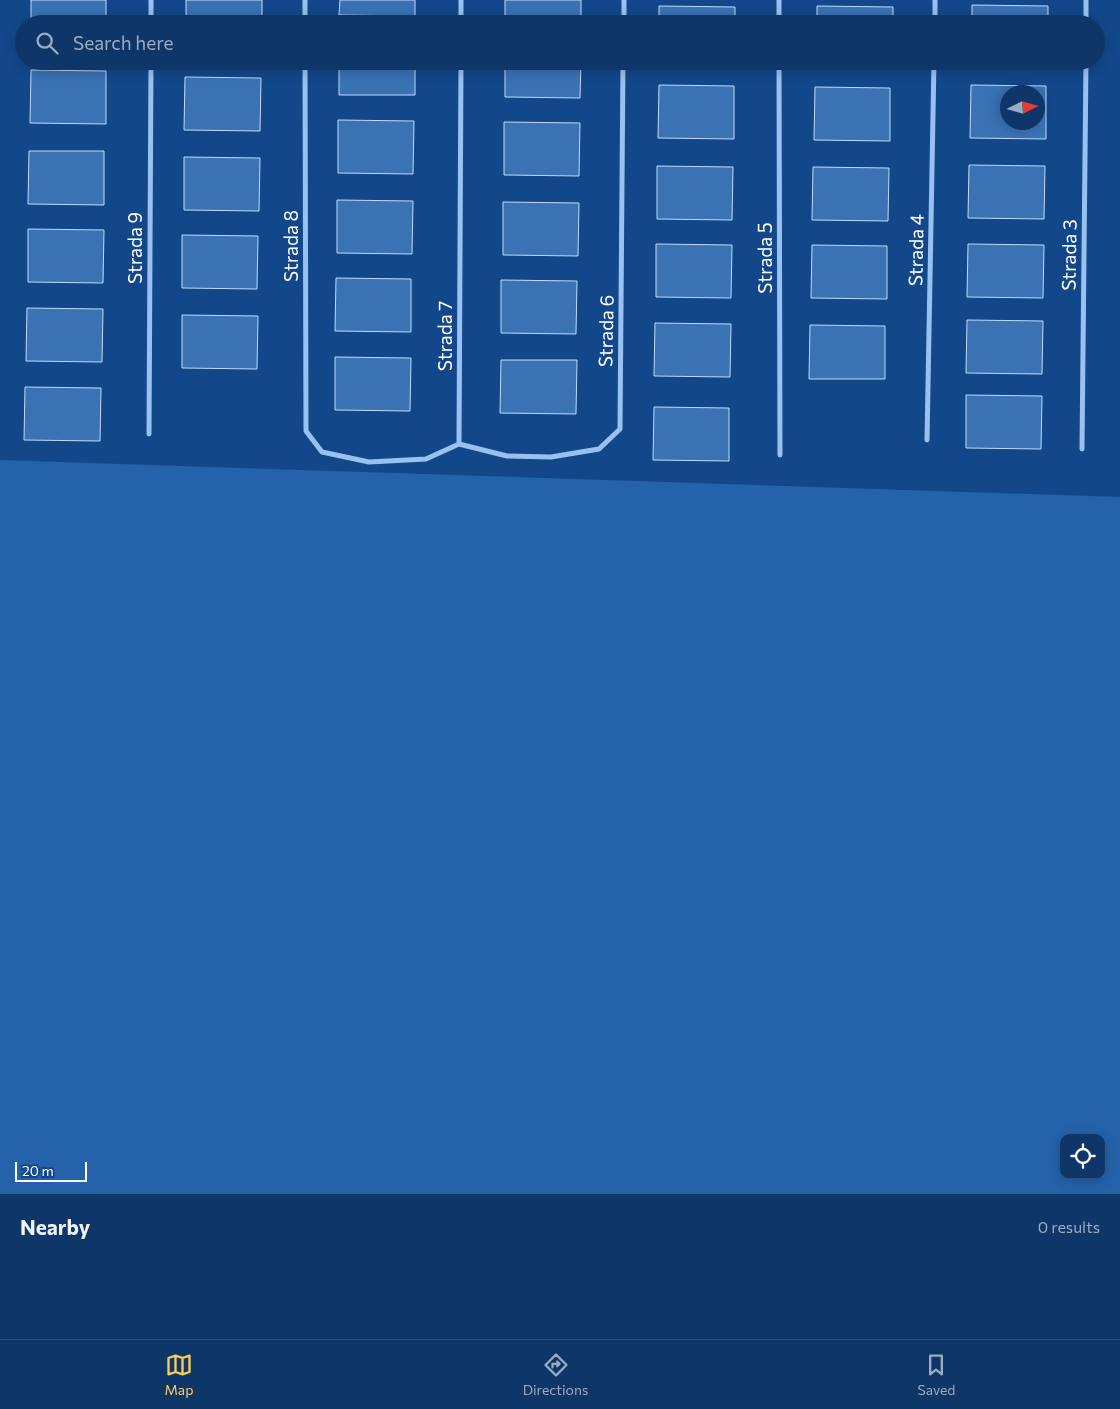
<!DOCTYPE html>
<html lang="en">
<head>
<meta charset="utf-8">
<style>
	body { margin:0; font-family:Commissioner,sans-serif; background:#173e6e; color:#f1f3f6 }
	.controls { position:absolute; right:15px; bottom:15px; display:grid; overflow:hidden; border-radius:10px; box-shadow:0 2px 12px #0003 }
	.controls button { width:45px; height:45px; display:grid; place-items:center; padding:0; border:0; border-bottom:1px solid #2e507c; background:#0e3668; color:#f1f3f6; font:25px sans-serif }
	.compass { position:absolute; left:1000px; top:85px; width:45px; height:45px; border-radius:50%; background:#0e3668; box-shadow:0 2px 12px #0003; rotate:85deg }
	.scale { position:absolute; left:15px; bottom:12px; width:72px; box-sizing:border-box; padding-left:5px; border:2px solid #fff; border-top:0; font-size:14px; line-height:18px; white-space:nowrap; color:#fff; -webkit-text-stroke:4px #12488a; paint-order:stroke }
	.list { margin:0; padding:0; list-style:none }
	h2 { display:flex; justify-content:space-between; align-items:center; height:65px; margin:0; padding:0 20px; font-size:21px }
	h2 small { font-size:16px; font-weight:400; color:#9babc0 }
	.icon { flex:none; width:28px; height:28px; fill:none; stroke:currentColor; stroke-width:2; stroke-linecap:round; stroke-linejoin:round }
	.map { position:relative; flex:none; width:1120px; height:1194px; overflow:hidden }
	.search { position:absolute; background:#0e3668; box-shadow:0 2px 12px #0003; left:15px; right:15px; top:15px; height:55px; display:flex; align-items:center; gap:12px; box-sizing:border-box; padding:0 18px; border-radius:28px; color:#9babc0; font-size:19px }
	.sheet { height:145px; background:#0e3668 }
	nav { display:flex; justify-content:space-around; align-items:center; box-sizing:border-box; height:70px; border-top:1px solid #2e507c; background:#0e3668; font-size:14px; color:#9babc0 }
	nav a { display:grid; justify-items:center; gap:2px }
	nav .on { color:#ffcd58 }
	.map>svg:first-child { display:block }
	.green { fill:#2462a9; fill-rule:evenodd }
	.building { fill:#3a72b4; stroke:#bfdbfc; fill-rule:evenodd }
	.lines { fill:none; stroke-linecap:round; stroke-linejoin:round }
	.street { stroke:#98c1f1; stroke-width:5 }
	.labels { text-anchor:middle; stroke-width:5; stroke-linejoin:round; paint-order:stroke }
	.street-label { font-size:19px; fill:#fff; stroke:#12488a }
</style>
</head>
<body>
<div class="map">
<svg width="1120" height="1194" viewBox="0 0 1120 1194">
	<rect width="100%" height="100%" fill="#12488a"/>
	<path class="green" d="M0,460L1120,497V1194H0ZM1064,1138H1101V1175H1064Z"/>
	<path class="building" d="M31,0H106V24H31Z
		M186,0H262V24H186Z
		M340,0H415V16L339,15Z
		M505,0H581V18L505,17Z
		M972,5L1048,6V24H972Z
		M659,6L735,7V24H659Z
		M817,6L893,7V24H817Z
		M339,61H415V95H339Z
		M505,61H581L580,98L505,97Z
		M31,70L106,71V124L30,123Z
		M185,77L261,78L260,131L184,130Z
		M659,85L734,86V139L658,138Z
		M971,85L1046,86V139L970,138ZM1008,92H1038V122H1008Z
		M815,87L890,88V141L814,140Z
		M338,120L414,121L413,174L338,173Z
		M504,122L580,123L579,176L504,175Z
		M29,151H104V205L28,204Z
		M184,157L260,158L259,211L184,210Z
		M969,165L1045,166L1044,219L968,218Z
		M657,166L733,167L732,220L657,219Z
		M813,167L889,168L888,221L812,220Z
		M337,200L413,201L412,254L337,253Z
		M503,202L579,203L578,256L503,255Z
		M28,229L104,230L103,283L28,282Z
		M182,235L258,236L257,289L182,288Z
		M656,244L732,245L731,298L656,297Z
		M968,244L1044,245L1043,298L967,297Z
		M812,245L887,246V299L811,298Z
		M336,278L411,279V332L335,331Z
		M501,280L577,281L576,334L501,333Z
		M27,308L103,309L102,362L26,361Z
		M182,315L258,316L257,369L182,368Z
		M967,320L1043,321L1042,374L966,373Z
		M655,323L731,324L730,377L654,376Z
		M810,325L885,326V379H809Z
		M335,357L411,358L410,411L335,410Z
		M501,360H577L576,414L500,413Z
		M25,387L101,388L100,441L24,440Z
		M966,395L1042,396L1041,449L966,448Z
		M654,407L729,408V461L653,460Z"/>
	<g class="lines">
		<path class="street" d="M305,0V24
			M779,0V24
			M151,24V0
			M461,24V0
			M624,24V0
			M935,24V0
			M1086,24V0
			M305,61L306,431L322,452L369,462L426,459L459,444L461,61
			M779,61L780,455
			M149,434L151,61
			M927,440L934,61
			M459,444L507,456L551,457L599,449L620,429L623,61
			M1082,449L1086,61"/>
	</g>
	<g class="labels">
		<g class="street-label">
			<text transform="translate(291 246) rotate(-90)" y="7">Strada 8</text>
			<text transform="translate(135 248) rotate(-90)" y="7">Strada 9</text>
			<text transform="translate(916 250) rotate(-89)" y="7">Strada 4</text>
			<text transform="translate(1069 255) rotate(-89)" y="7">Strada 3</text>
			<text transform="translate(765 258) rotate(-90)" y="7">Strada 5</text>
			<text transform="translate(606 331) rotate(-89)" y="7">Strada 6</text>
			<text transform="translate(445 336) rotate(-90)" y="7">Strada 7</text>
		</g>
	</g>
</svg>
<div class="controls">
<button><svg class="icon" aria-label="locate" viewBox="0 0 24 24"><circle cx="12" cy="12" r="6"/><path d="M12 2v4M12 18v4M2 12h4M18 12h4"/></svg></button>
</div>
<svg class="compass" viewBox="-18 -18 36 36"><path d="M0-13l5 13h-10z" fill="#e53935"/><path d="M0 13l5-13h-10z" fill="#9babc0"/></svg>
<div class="scale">20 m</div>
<div class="search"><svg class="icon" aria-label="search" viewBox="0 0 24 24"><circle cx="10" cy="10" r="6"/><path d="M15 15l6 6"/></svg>Search here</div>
</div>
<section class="sheet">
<h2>Nearby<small>0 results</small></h2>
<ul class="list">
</ul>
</section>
<nav>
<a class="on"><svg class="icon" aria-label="map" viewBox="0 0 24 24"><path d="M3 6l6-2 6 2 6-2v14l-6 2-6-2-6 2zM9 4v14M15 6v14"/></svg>Map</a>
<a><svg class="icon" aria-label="directions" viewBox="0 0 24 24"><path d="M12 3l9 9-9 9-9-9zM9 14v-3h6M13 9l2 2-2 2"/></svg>Directions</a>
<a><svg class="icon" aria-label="saved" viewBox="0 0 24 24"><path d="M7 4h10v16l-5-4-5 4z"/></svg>Saved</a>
</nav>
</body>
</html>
